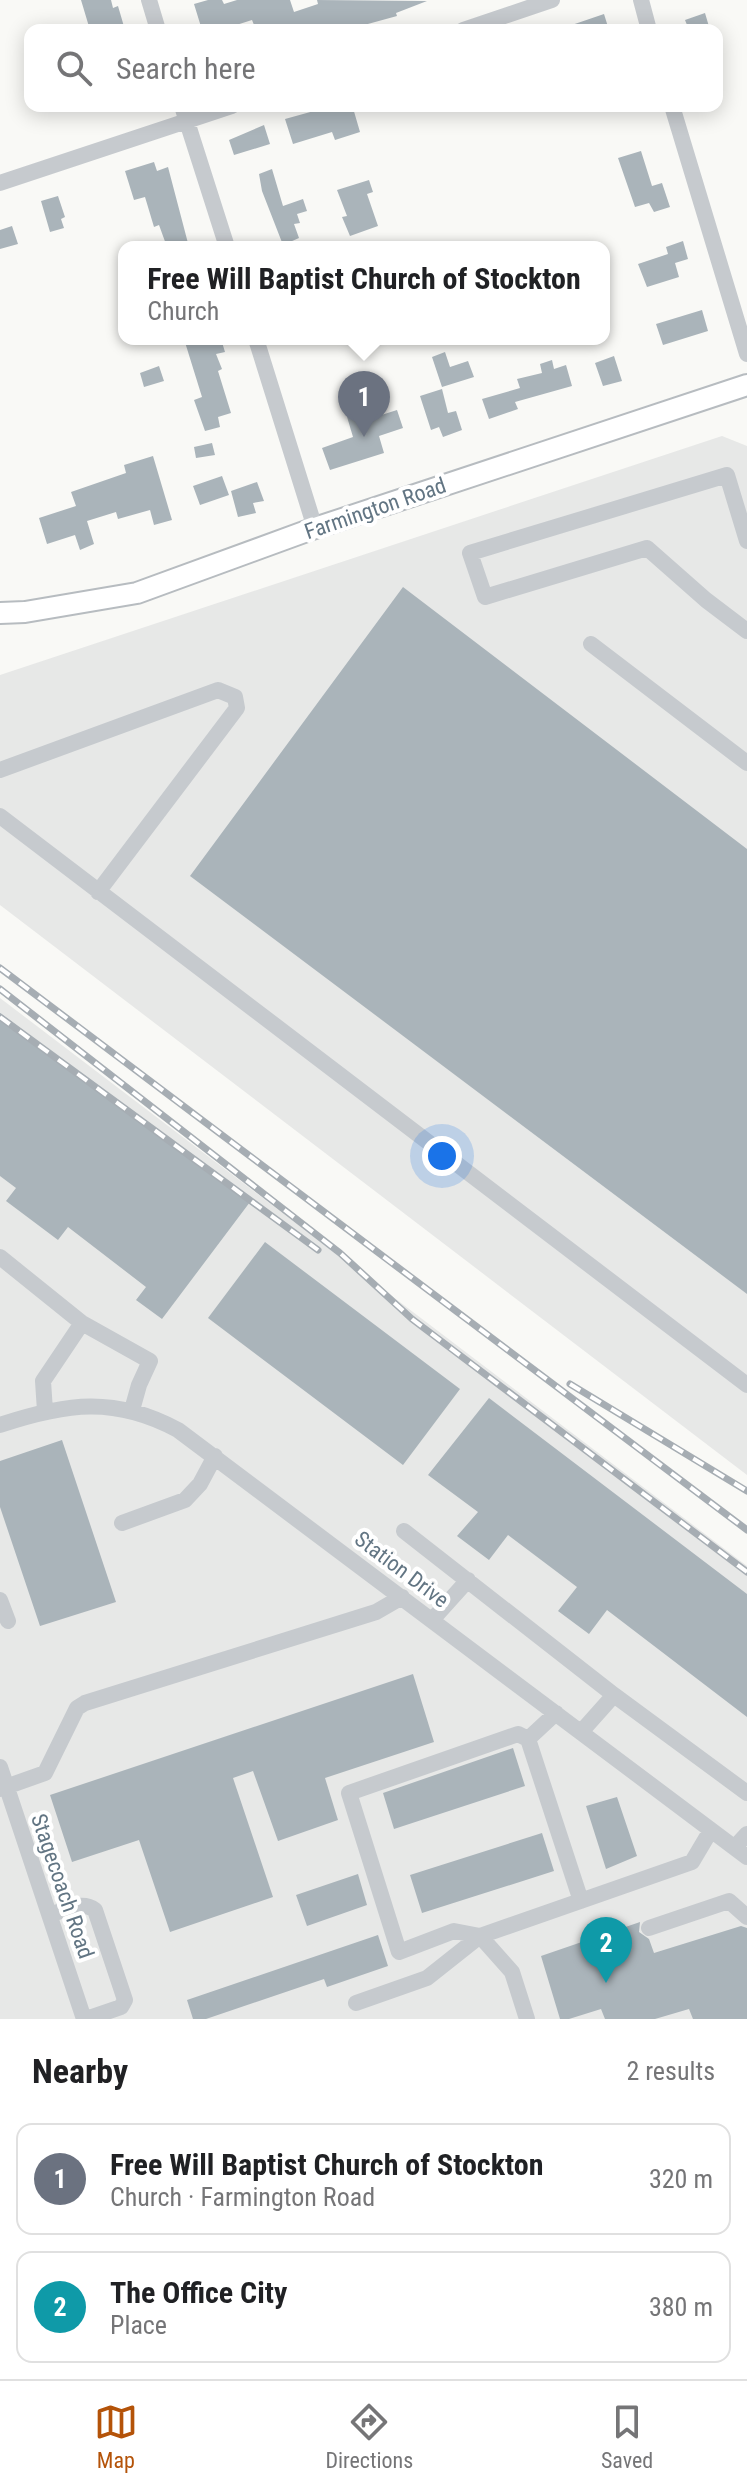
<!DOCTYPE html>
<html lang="en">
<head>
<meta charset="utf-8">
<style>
	body { margin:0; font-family:"Roboto Condensed",sans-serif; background:#f2f2f2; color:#202124 }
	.you { position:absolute; left:442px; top:1156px; width:28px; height:28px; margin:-20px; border:6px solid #fff; border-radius:50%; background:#1a73e8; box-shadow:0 0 0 12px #1a73e833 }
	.badge { display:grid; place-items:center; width:52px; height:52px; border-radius:50%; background:#b45309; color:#fff; font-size:26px; font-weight:700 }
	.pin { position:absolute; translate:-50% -66px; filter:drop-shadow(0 2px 4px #0008) }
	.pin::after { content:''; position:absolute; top:42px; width:28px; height:24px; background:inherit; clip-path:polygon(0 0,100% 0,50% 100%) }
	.popup { position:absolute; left:118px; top:241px; width:492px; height:104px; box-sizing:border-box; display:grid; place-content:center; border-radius:16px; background:#fff; filter:drop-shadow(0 2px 6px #0005); font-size:26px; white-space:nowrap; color:#757577 }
	.popup b { font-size:30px; color:#202124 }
	.popup::after { content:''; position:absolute; left:50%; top:100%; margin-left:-16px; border:16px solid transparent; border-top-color:#fff }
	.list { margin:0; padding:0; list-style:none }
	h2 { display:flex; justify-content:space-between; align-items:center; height:104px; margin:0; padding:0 32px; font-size:34px }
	h2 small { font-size:26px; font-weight:400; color:#757577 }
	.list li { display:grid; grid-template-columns:52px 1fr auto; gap:24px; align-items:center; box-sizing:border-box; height:112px; margin:0 16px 16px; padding:0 16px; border:2px solid #e0e0e0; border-radius:16px }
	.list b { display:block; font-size:30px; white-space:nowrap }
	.list p { margin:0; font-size:26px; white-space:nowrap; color:#757577 }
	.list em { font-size:26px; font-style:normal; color:#757577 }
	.icon { flex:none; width:44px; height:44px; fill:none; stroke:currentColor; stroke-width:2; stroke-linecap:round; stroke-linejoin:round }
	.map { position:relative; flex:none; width:747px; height:2019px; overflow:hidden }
	.search { position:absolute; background:#fff; box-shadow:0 4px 20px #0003; left:24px; right:24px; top:24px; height:88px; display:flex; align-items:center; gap:20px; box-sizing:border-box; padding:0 28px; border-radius:16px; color:#757577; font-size:30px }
	.sheet { height:360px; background:#fff }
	nav { display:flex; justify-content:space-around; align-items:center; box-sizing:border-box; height:112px; border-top:2px solid #e0e0e0; background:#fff; font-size:22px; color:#757577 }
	nav a { display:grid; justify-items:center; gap:4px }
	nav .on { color:#b45309 }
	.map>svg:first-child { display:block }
	.built { fill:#e7e8e7 }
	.building { fill:#aab4ba }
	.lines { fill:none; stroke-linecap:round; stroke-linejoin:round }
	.major-casing { stroke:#b7bcc0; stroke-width:24 }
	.minor { stroke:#c6cace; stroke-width:16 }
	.major { stroke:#fff; stroke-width:20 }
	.rail-casing { stroke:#a6adb3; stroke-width:7 }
	.rail { stroke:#fff; stroke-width:4; stroke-dasharray:12; stroke-linecap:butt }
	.labels { text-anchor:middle; stroke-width:8; stroke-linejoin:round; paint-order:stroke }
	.street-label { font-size:22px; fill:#627583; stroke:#fff }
</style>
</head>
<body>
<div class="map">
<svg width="747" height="2019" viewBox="0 0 747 2019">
	<rect width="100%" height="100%" fill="#f9f9f6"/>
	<path class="built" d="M722,436L747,446V1475L0,905V675Z
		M0,998L747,1566V2019H0Z"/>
	<path class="building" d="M81,0H111L113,8L118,6L125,30H90Z
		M208,0H222L224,4L237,0H290L294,12L318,4L317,0L427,1L396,13L397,16L346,30H256L252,20L230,27L231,30H202L194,4Z
		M705,13L710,30H689L685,20Z
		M604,14L609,30H564L563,28Z
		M332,106L333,111L353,108L360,132L335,140L332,132L293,144L285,119Z
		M264,125L270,144L234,155L229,140Z
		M641,151L652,186L662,183L670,207L654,212L649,203L635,207L618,158Z
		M154,162L157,171L168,167L189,247H167L159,225L154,227L145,197L134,200L125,171Z
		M272,169L283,206L303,199L307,211L297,214L300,223L294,224L299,238L283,245L262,191L259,174Z
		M369,180L373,192L367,194L378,226L350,236L342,217L347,216L337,190Z
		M58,196L65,217L61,219L64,228L50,232L41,201Z
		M12,226L18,244L0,249V230Z
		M683,241L688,259L675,263L679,277L647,287L638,264L668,254L666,247Z
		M702,310L708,331L663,345L656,324Z
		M184,339H221L225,352L216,354L222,369L218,371L231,413L218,417L220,427L205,431L194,400L202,397Z
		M445,352L450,367L468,361L474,377L442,387L432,357Z
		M614,356L622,381L603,386L595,363Z
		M552,360L554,369L566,365L572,386L515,402L518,409L489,419L482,399L520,388L517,379L542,373L540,364Z
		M159,366L164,381L144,387L140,373Z
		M442,389L448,413L456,411L462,430L443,437L439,427L431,430L420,396Z
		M368,403L372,418L397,410L403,428L379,436L384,453L330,470L322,448L353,437L345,410Z
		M212,443L215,455L196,458L194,447Z
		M153,456L172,520L154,525L150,510L118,519L116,512L87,521L94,544L80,550L75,535L47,544L39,518L76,506L71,492L126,473L124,465Z
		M222,476L229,495L200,505L193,486Z
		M257,482L264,501L253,503L256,513L238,517L231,491Z
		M403,587L747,849V1294L190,876Z
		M0,1013L250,1202L162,1319L136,1300L146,1287L68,1227L58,1240L6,1201L16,1188L0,1176Z
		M265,1242L460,1389L403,1465L208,1318Z
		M489,1398L747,1594V1717L607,1610L589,1634L558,1611L577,1587L508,1535L489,1560L457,1536L478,1512L428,1475Z
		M62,1440L116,1602L40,1626L0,1507V1461Z
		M413,1674L434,1742L325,1778L338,1820L278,1841L253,1771L233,1778L273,1897L170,1932L139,1840L72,1862L50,1795Z
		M513,1748L525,1786L394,1829L383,1793Z
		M617,1797L637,1856L606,1869L586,1806Z
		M542,1833L554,1871L422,1913L410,1875Z
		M358,1874L367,1905L307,1926L296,1895Z
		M640,1922L639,1932L649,1939L654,1953L741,1926L747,1928V2019H693L689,2009L655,2019H605L601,2009L569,2019H560L541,1956Z
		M378,1935L388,1966L327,1987L324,1979L206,2019H193L187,2000Z"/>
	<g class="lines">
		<g class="major-casing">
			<path id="major" d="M0,613L25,612L137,593L315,528L747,385"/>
		</g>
		<path class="minor" d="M149,0L158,30
			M641,0L649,30
			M463,30L552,0
			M182,106L227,247
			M672,106L747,354
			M0,183L232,106
			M256,339L315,528
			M747,541L727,475L470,553L485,597L647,548L706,600L747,631
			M591,644L747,763
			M0,770L218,690L235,697L237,708L98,892
			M0,816L747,1385
			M0,1257L82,1323L43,1381L45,1411
			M82,1323L150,1361L139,1385L132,1410
			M0,1425C66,1403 115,1396 178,1430L747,1857
			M122,1523L185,1500L200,1484L215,1456
			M404,1531L614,1695L581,1732
			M0,1600L8,1621
			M432,1620L468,1580
			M614,1695L747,1793
			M528,1739L581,1901
			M0,1767L84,2019
			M0,1789L45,1773L77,1708L85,1703L376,1612L402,1597
			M735,1847L747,1834
			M50,1915C64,1910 82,1900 95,1910L125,2000L121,2007L86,2019
			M649,1928L729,1901L747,1917
			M356,2003L427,1978L480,1936L692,1862L711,1830
			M527,2019L512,1972L480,1936L454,1931L399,1952L349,1793L518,1734L528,1739L556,1713"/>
		<use href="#major" class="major"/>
		<g class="rail-casing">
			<path id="rail" d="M0,968L747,1530
				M0,989L340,1253L412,1319L747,1572
				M0,1017L318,1250
				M570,1384L747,1491"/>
		</g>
		<use href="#rail" class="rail"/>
	</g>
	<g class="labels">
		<g class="street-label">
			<text transform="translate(375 508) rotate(-19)" y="8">Farmington Road</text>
			<text transform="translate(402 1569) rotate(37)" y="8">Station Drive</text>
			<text transform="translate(63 1886) rotate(71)" y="8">Stagecoach Road</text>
		</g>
	</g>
</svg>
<div class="you"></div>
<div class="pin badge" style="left:364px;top:437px;background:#6b7280">1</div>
<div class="popup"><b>Free Will Baptist Church of Stockton</b>Church</div>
<div class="pin badge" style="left:606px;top:1983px;background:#0f9aa8">2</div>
<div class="search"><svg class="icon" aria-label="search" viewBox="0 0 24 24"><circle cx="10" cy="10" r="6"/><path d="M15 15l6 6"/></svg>Search here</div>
</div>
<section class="sheet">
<h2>Nearby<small>2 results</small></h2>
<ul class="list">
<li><span class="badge" style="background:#6b7280">1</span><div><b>Free Will Baptist Church of Stockton</b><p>Church · Farmington Road</p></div><em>320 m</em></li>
<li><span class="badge" style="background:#0f9aa8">2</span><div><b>The Office City</b><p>Place</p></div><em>380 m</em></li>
</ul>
</section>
<nav>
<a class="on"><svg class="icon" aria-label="map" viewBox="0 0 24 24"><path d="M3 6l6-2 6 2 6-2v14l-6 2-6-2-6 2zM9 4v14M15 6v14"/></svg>Map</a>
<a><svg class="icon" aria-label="directions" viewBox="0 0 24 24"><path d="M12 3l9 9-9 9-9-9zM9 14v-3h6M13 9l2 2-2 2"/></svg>Directions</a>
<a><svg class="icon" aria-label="saved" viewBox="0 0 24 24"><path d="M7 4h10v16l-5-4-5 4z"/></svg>Saved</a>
</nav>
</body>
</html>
